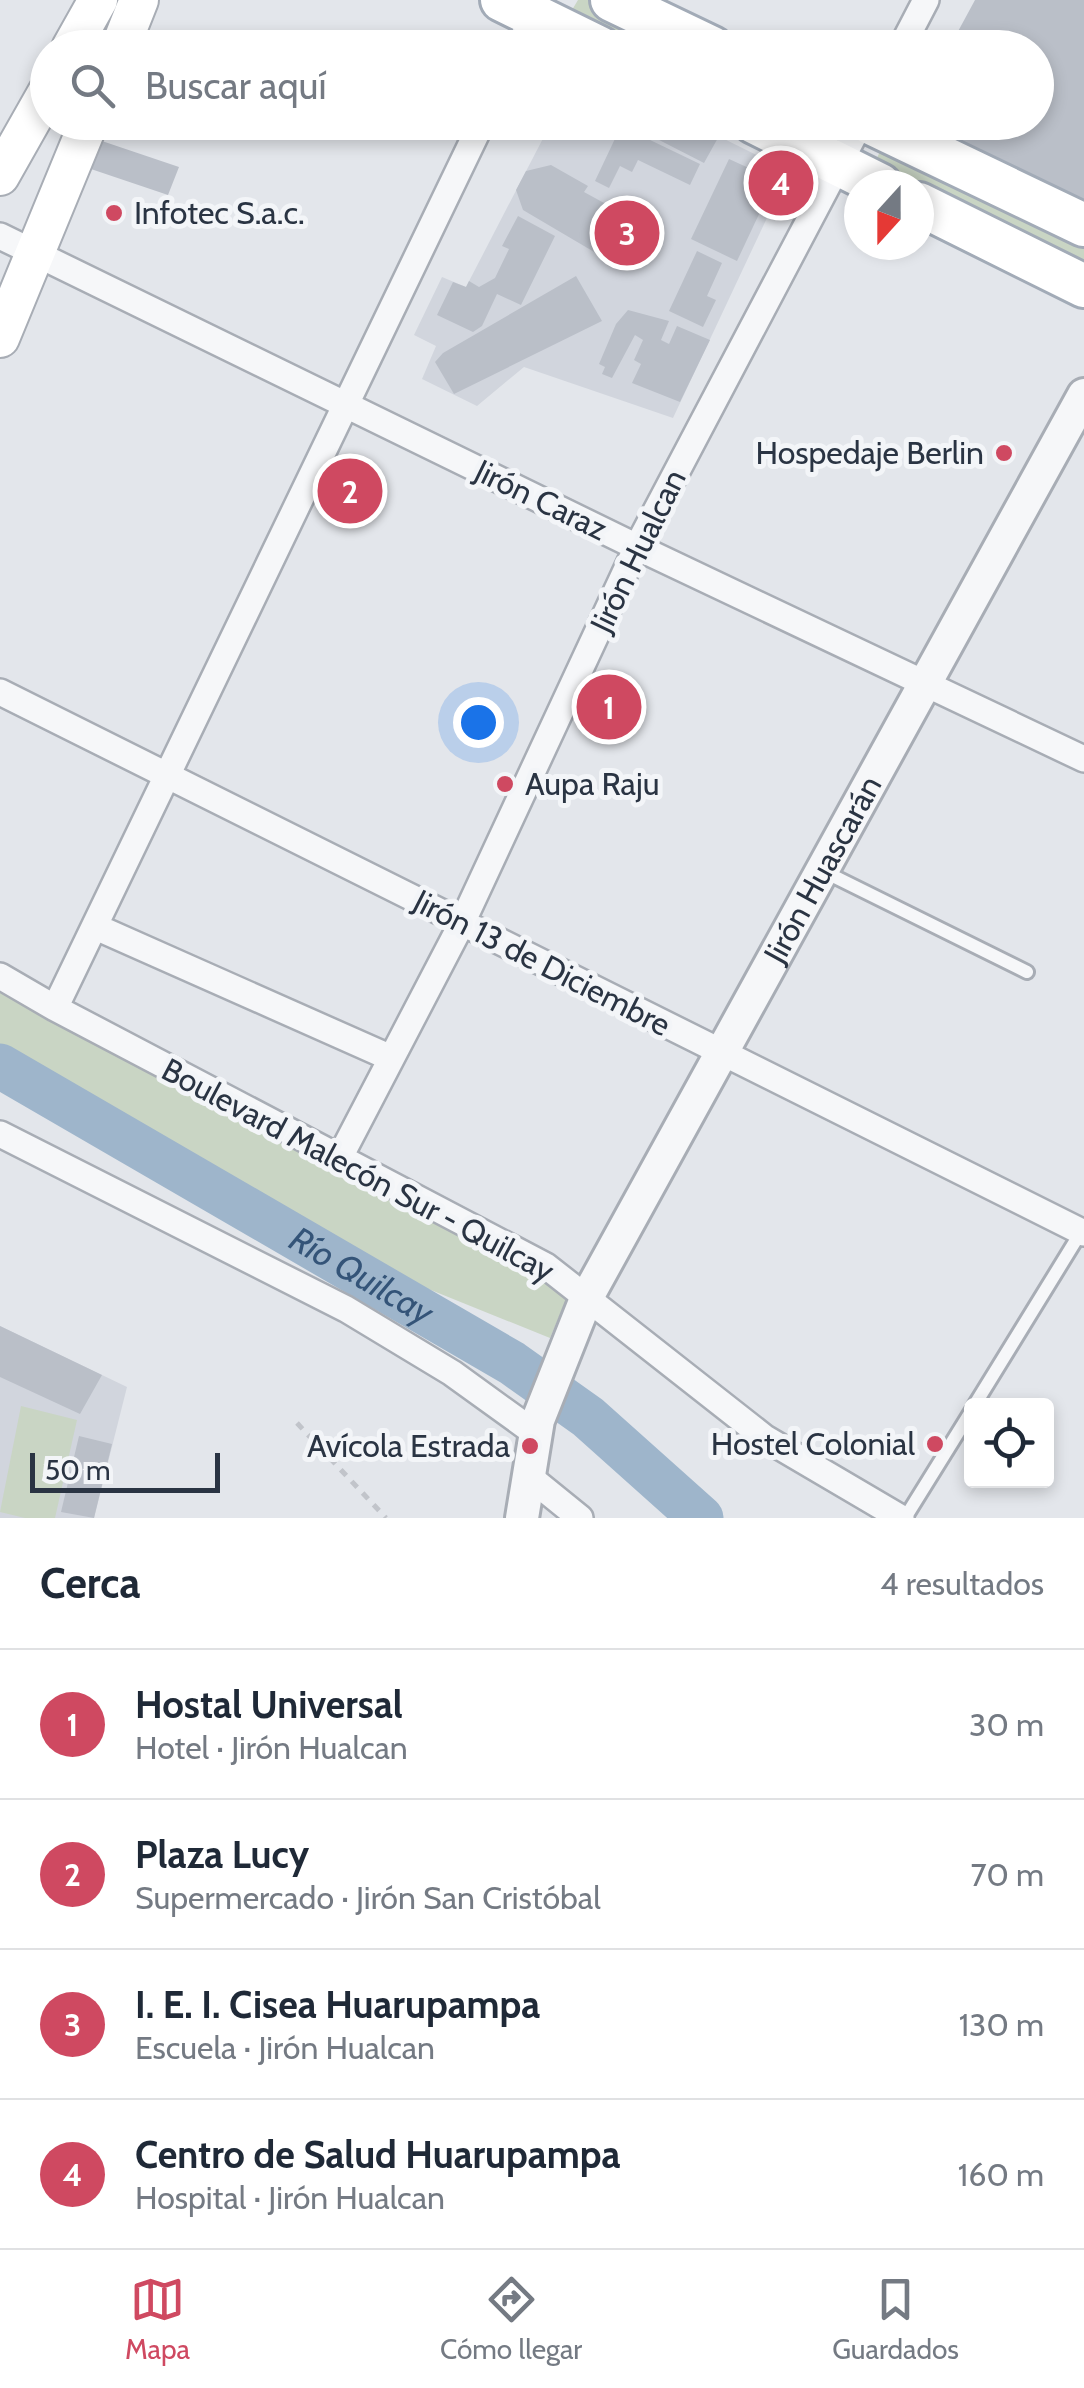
<!DOCTYPE html>
<html lang="es">
<head>
<meta charset="utf-8">
<style>
	body { margin:0; font-family:Cabin,sans-serif; background:#f2f2f3; color:#1f2937 }
	.controls { position:absolute; right:30px; bottom:30px; display:grid; overflow:hidden; border-radius:10px; box-shadow:0 5px 15px #0003 }
	.controls button { width:90px; height:90px; display:grid; place-items:center; padding:0; border:0; border-bottom:2px solid #e0e1e3; background:#fff; color:#1f2937; font:50px sans-serif }
	.compass { position:absolute; left:844px; top:170px; width:90px; height:90px; border-radius:50%; background:#fff; box-shadow:0 5px 15px #0003; rotate:201deg }
	.scale { position:absolute; left:30px; bottom:25px; width:190px; box-sizing:border-box; padding-left:10px; border:5px solid #2a3443; border-top:0; font-size:28px; line-height:35px; white-space:nowrap; color:#2a3443; -webkit-text-stroke:8px #f3f5f8; paint-order:stroke }
	.you { position:absolute; left:478px; top:722px; width:35px; height:35px; margin:-25px; border:8px solid #fff; border-radius:50%; background:#1a73e8; box-shadow:0 0 0 15px #1a73e833 }
	.badge { display:grid; place-items:center; width:65px; height:65px; border-radius:50%; background:#cf4961; color:#fff; font-size:32px; font-weight:700 }
	.pin { position:absolute; translate:-50% -50%; border:5px solid #fff; box-shadow:0 2px 10px #0006 }
	.list { margin:0; padding:0; list-style:none }
	h2 { display:flex; justify-content:space-between; align-items:center; height:130px; margin:0; padding:0 40px; font-size:42px }
	h2 small { font-size:32px; font-weight:400; color:#747a83 }
	.list li { display:grid; grid-template-columns:65px 1fr auto; gap:30px; align-items:center; box-sizing:border-box; height:150px; padding:0 40px; border-top:2px solid #e0e1e3 }
	.list b { display:block; font-size:38px; white-space:nowrap }
	.list p { margin:0; font-size:32px; white-space:nowrap; color:#747a83 }
	.list em { font-size:32px; font-style:normal; color:#747a83 }
	.icon { flex:none; width:55px; height:55px; fill:none; stroke:currentColor; stroke-width:2; stroke-linecap:round; stroke-linejoin:round }
	.map { position:relative; flex:none; width:1084px; height:1518px; overflow:hidden }
	.search { position:absolute; background:#fff; box-shadow:0 5px 15px #0003; left:30px; right:30px; top:30px; height:110px; display:flex; align-items:center; gap:25px; box-sizing:border-box; padding:0 35px; border-radius:55px; color:#747a83; font-size:38px }
	.sheet { height:730px; background:#fff }
	nav { display:flex; justify-content:space-around; align-items:center; box-sizing:border-box; height:140px; border-top:2px solid #e0e1e3; background:#fff; font-size:28px; color:#747a83 }
	nav a { display:grid; justify-items:center; gap:5px }
	nav .on { color:#cf4961 }
	.map>svg:first-child { display:block }
	.built { fill:#d1d5dd }
	.green { fill:#c9d5c4 }
	.lines { fill:none; stroke-linecap:round; stroke-linejoin:round }
	.river { stroke:#9eb5cb; stroke-width:45 }
	.building { fill:#babfc8 }
	.service-casing { stroke:#a8adb5; stroke-width:18 }
	.minor-casing { stroke:#a8adb5; stroke-width:30 }
	.tertiary-casing { stroke:#a8adb5; stroke-width:38 }
	.secondary-casing { stroke:#a8adb5; stroke-width:42 }
	.primary-casing { stroke:#a2abb7; stroke-width:48 }
	.path { stroke:#c1c4ca; stroke-width:5; stroke-dasharray:8 8; stroke-linecap:butt }
	.service { stroke:#f6f7f9; stroke-width:12 }
	.minor { stroke:#f6f7f9; stroke-width:25 }
	.tertiary { stroke:#f6f7f9; stroke-width:32 }
	.secondary { stroke:#fff; stroke-width:38 }
	.primary { stroke:#fff; stroke-width:42 }
	.poi-dot { fill:#cf4961; stroke:#f3f5f8; stroke-width:4 }
	.labels { text-anchor:middle; stroke-width:10; stroke-linejoin:round; paint-order:stroke }
	.poi-label { font-size:32px; fill:#2a3443; stroke:#f3f5f8; text-anchor:end }
	.street-label { font-size:32px; fill:#2a3443; stroke:#f3f5f8 }
	.water-label { font-size:35px; font-style:italic; fill:#345478; stroke:#f3f5f8 }
</style>
</head>
<body>
<div class="map">
<svg width="1084" height="1518" viewBox="0 0 1084 1518">
	<rect width="100%" height="100%" fill="#e3e6eb"/>
	<path class="built" d="M551,123H692L789,171L673,418L524,367L477,406L422,379L436,346L414,335L442,277L466,287Z
		M0,1326L127,1387L94,1518H0Z"/>
	<path class="green" d="M578,0H593L689,47H633L569,15Z
		M888,135L1084,233V267L875,162Z
		M0,986L336,1163L569,1293L550,1338L421,1286L0,1053Z
		M21,1406L77,1420L55,1518H25L0,1512Z"/>
	<g class="lines">
		<path class="river" id="s1" d="M0,1066L512,1363L588,1417L701,1518"/>
	</g>
	<path class="building" d="M975,0H1084V220L904,122H1036V48H949Z
		M624,122H692L719,136L704,163Z
		M621,126L700,164L690,185L638,160L632,172L620,166L609,188L595,181Z
		M96,139L179,167L168,195L85,167Z
		M729,159L775,180L737,261L691,239Z
		M551,165L588,186L584,192L626,215L601,256L523,210L516,190L526,171Z
		M518,216L555,236L521,305L497,294L482,326L473,332L437,315L453,282L466,287L469,281L479,287L495,278L509,249L502,246Z
		M697,251L722,263L707,296L716,300L703,327L669,311Z
		M576,276L602,321L454,394L435,362L443,353Z
		M628,310L669,321L661,340L669,344L677,326L710,340L680,402L632,383L641,364L634,360L643,340L635,335L612,378L602,374L605,367L599,364L616,324Z
		M0,1326L102,1375L80,1414L0,1377Z
		M79,1436L112,1444L94,1518L61,1512Z"/>
	<g class="lines">
		<g class="service-casing">
			<path id="service" d="M823,871L1027,972
				M974,1406L1081,1232
				M905,1518L972,1410"/>
		</g>
		<g class="minor-casing">
			<path id="minor" d="M518,48L538,7
				M901,48L926,0
				M0,236L637,547L1084,759
				M0,692L1084,1233
				M96,927L391,1058
				M0,976L55,1008L546,1266L765,1438L901,1518
				M55,1008L482,122
				M0,1134L346,1309L452,1373L535,1433
				M340,1157L462,923L637,547L861,122
				M527,1475L580,1518"/>
		</g>
		<g class="tertiary-casing">
			<g id="tertiary">
				<path id="s2" d="M522,1518L538,1420L586,1299L1084,395"/>
			</g>
		</g>
		<g class="secondary-casing">
			<path id="secondary" d="M71,48L98,0
				M120,48L139,0
				M0,176L48,91
				M0,338L89,122"/>
		</g>
		<g class="primary-casing">
			<path id="primary" d="M502,0L600,48
				M612,0L712,48
				M754,122L880,185
				M869,122L1084,225
				M919,204L1084,286"/>
		</g>
		<path class="path" d="M297,1423L386,1518"/>
		<use href="#service" class="service"/>
		<use href="#minor" class="minor"/>
		<use href="#tertiary" class="tertiary"/>
		<use href="#secondary" class="secondary"/>
		<use href="#primary" class="primary"/>
	</g>
	<g class="poi-dot">
		<circle cx="114" cy="213" r="10"/>
		<circle cx="1004" cy="453" r="10"/>
		<circle cx="505" cy="784" r="10"/>
		<circle cx="935" cy="1444" r="10"/>
		<circle cx="530" cy="1446" r="10"/>
	</g>
	<g class="labels">
		<g class="poi-label">
			<text x="134" y="224" text-anchor="start">Infotec S.a.c.</text>
			<text x="984" y="464">Hospedaje Berlin</text>
			<text x="525" y="795" text-anchor="start">Aupa Raju</text>
			<text x="915" y="1455">Hostel Colonial</text>
			<text x="510" y="1457">Avícola Estrada</text>
		</g>
		<g class="street-label">
			<text transform="translate(541 500) rotate(26)" y="11">Jirón Caraz</text>
			<text transform="translate(638 551) rotate(-64)" y="11">Jirón Hualcan</text>
			<text dy="11" stroke="none"><textPath href="#s2" startOffset="720">Jirón Huascarán</textPath></text>
			<text transform="translate(542 963) rotate(27)" y="11">Jirón 13 de Diciembre</text>
			<text transform="translate(358 1170) rotate(28)" y="11">Boulevard Malecón Sur - Quilcay</text>
		</g>
		<g class="water-label">
			<text dy="12" stroke="none"><textPath href="#s1" startOffset="418">Río Quilcay</textPath></text>
		</g>
	</g>
</svg>
<div class="controls">
<button><svg class="icon" aria-label="locate" viewBox="0 0 24 24"><circle cx="12" cy="12" r="6"/><path d="M12 2v4M12 18v4M2 12h4M18 12h4"/></svg></button>
</div>
<svg class="compass" viewBox="-18 -18 36 36"><path d="M0-13l5 13h-10z" fill="#e53935"/><path d="M0 13l5-13h-10z" fill="#747a83"/></svg>
<div class="scale">50 m</div>
<div class="you"></div>
<div class="pin badge" style="left:609px;top:707px">1</div>
<div class="pin badge" style="left:350px;top:491px">2</div>
<div class="pin badge" style="left:627px;top:233px">3</div>
<div class="pin badge" style="left:781px;top:183px">4</div>
<div class="search"><svg class="icon" aria-label="search" viewBox="0 0 24 24"><circle cx="10" cy="10" r="6"/><path d="M15 15l6 6"/></svg>Buscar aquí</div>
</div>
<section class="sheet">
<h2>Cerca<small>4 resultados</small></h2>
<ul class="list">
<li><span class="badge">1</span><div><b>Hostal Universal</b><p>Hotel · Jirón Hualcan</p></div><em>30 m</em></li>
<li><span class="badge">2</span><div><b>Plaza Lucy</b><p>Supermercado · Jirón San Cristóbal</p></div><em>70 m</em></li>
<li><span class="badge">3</span><div><b>I. E. I. Cisea Huarupampa</b><p>Escuela · Jirón Hualcan</p></div><em>130 m</em></li>
<li><span class="badge">4</span><div><b>Centro de Salud Huarupampa</b><p>Hospital · Jirón Hualcan</p></div><em>160 m</em></li>
</ul>
</section>
<nav>
<a class="on"><svg class="icon" aria-label="map" viewBox="0 0 24 24"><path d="M3 6l6-2 6 2 6-2v14l-6 2-6-2-6 2zM9 4v14M15 6v14"/></svg>Mapa</a>
<a><svg class="icon" aria-label="directions" viewBox="0 0 24 24"><path d="M12 3l9 9-9 9-9-9zM9 14v-3h6M13 9l2 2-2 2"/></svg>Cómo llegar</a>
<a><svg class="icon" aria-label="saved" viewBox="0 0 24 24"><path d="M7 4h10v16l-5-4-5 4z"/></svg>Guardados</a>
</nav>
</body>
</html>
